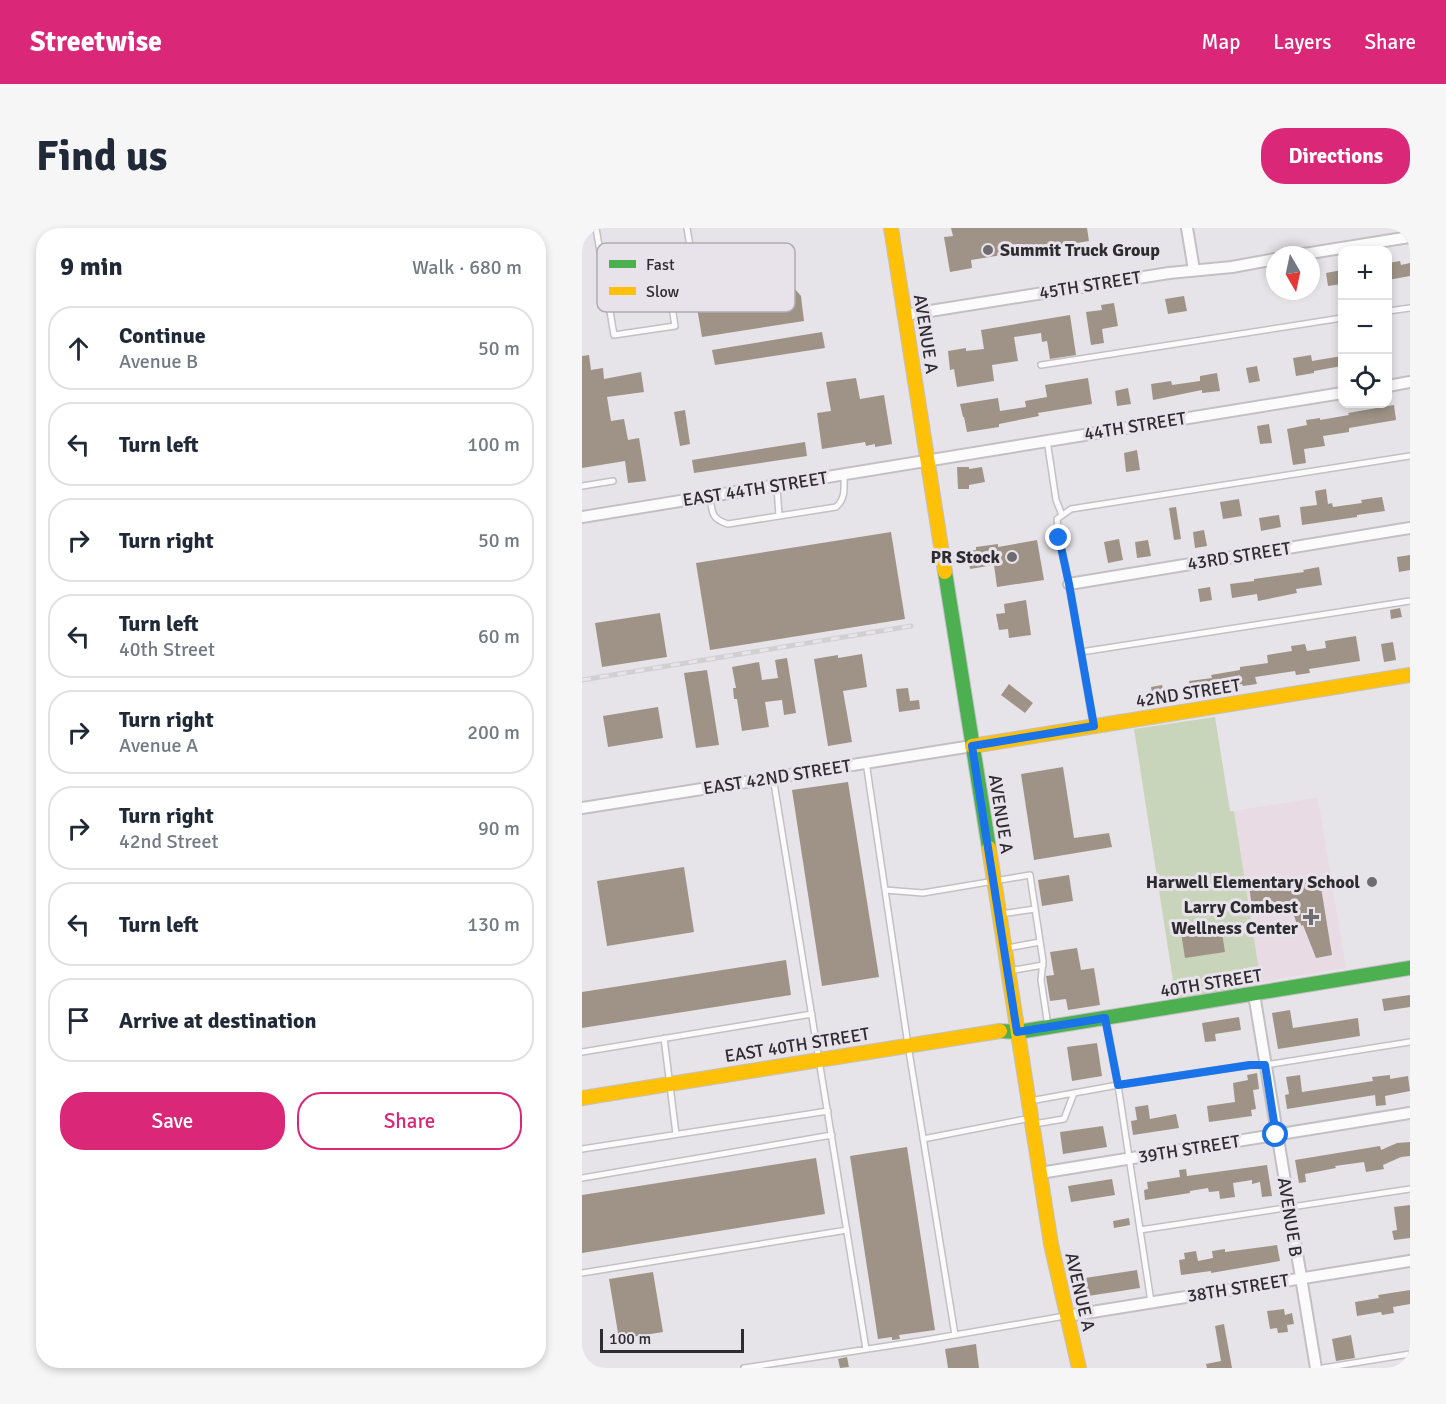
<!DOCTYPE html>
<html lang="en">
<head>
<meta charset="utf-8">
<style>
	body { margin:0; font-family:Signika,sans-serif; background:#f6f6f7; color:#1f2937 }
	.controls { position:absolute; right:18px; top:18px; display:grid; overflow:hidden; border-radius:12px; box-shadow:0 3px 9px #0003 }
	.controls button { width:54px; height:54px; display:grid; place-items:center; padding:0; border:0; border-bottom:2px solid #e0e1e3; background:#fff; color:#1f2937; font:30px sans-serif }
	.compass { position:absolute; left:684px; top:18px; width:54px; height:54px; border-radius:50%; background:#fff; box-shadow:0 3px 9px #0003; rotate:171deg }
	.scale { position:absolute; left:18px; bottom:15px; width:144px; box-sizing:border-box; padding-left:6px; border:3px solid #2e2c2f; border-top:0; font-size:16px; line-height:21px; white-space:nowrap; color:#2e2c2f; -webkit-text-stroke:4px #e8e2eb; paint-order:stroke }
	.stop { position:absolute; width:18px; height:18px; margin:-14px; border:4px solid #1a73e8; border-radius:50%; background:#fff }
	.stop.end { background:#1a73e8; border-color:#fff; box-shadow:0 2px 6px #0008 }
	.list { margin:0; padding:0; list-style:none }
	h2 { display:flex; justify-content:space-between; align-items:center; height:78px; margin:0; padding:0 24px; font-size:26px }
	h2 small { font-size:20px; font-weight:400; color:#747a83 }
	.list li { display:grid; grid-template-columns:39px 1fr auto; gap:18px; align-items:center; box-sizing:border-box; height:84px; margin:0 12px 12px; padding:0 12px; border:2px solid #e0e1e3; border-radius:24px }
	.list b { display:block; font-size:22px; white-space:nowrap }
	.list p { margin:0; font-size:20px; white-space:nowrap; color:#747a83 }
	.list em { font-size:20px; font-style:normal; color:#747a83 }
	.actions { display:flex; gap:12px; padding:18px 24px }
	.actions a { flex:1; padding:14px 0; border:2px solid #db2777; border-radius:24px; text-align:center; font-size:21px; color:#db2777 }
	.actions .main { background:#db2777; color:#fff }
	.icon { flex:none; width:33px; height:33px; fill:none; stroke:currentColor; stroke-width:2; stroke-linecap:round; stroke-linejoin:round }
	.map { position:relative; flex:none; width:828px; height:1140px; overflow:hidden; border-radius:24px }
	header { display:flex; align-items:center; gap:36px; box-sizing:border-box; height:84px; padding:0 30px; background:#db2777; color:#fff }
	header strong { font-size:28px }
	nav { display:flex; gap:33px; margin-inline-start:auto; font-size:21px }
	.intro { display:flex; align-items:center; justify-content:space-between; box-sizing:border-box; height:144px; padding:0 36px }
	h1 { margin:0; font-size:42px }
	.button { padding:15px 27px; border-radius:24px; background:#db2777; color:#fff; font-size:21px; font-weight:700 }
	main { display:flex; gap:36px; padding:0 36px }
	aside { flex:1; background:#fff; border-radius:24px; box-shadow:0 3px 9px #0003 }
	.map>svg:first-child { display:block }
	.medical { fill:#e9dbe4 }
	.green { fill:#c8d5ba }
	.building { fill:#9e9386 }
	.lines { fill:none; stroke-linecap:round; stroke-linejoin:round }
	.lane-casing { stroke:#c3c0c4; stroke-width:8 }
	.street-casing { stroke:#c3c0c4; stroke-width:14 }
	.fast-casing { stroke:#c3c0c4; stroke-width:16 }
	.slow-casing { stroke:#c3c0c4; stroke-width:16 }
	.lane { stroke:#fbfbfc; stroke-width:5 }
	.street { stroke:#fbfbfc; stroke-width:10 }
	.fast { stroke:#4caf50; stroke-width:14 }
	.slow { stroke:#ffc107; stroke-width:14 }
	.rail-casing { stroke:#d1d0d1; stroke-width:5 }
	.rail { stroke:#e8e2eb; stroke-width:3; stroke-dasharray:9; stroke-linecap:butt }
	.route { stroke:#1a73e8; stroke-width:8 }
	.poi-dot { fill:#6f6c70; stroke:#e8e2eb; stroke-width:2 }
	.labels { text-anchor:middle; stroke-width:6; stroke-linejoin:round; paint-order:stroke }
	.poi-label { font-size:18px; font-weight:bold; fill:#2e2c2f; stroke:#e8e2eb; text-anchor:end }
	.street-label { font-size:18px; fill:#2e2c2f; stroke:#e8e2eb }
	.key { fill:#e8e2eb; stroke:#b0abb3; stroke-width:1.5 }
	.key-label { font-size:16px; fill:#2e2c2f }
</style>
</head>
<body>
<header>
<strong>Streetwise</strong>
<nav><a>Map</a><a>Layers</a><a>Share</a></nav>
</header>
<div class="intro"><h1>Find us</h1><a class="button">Directions</a></div>
<main>
<aside>
<h2>9 min<small>Walk · 680 m</small></h2>
<ul class="list">
<li><svg class="icon" aria-label="ahead" viewBox="0 0 24 24"><path d="M12 20V5M6 11l6-6 6 6"/></svg><div><b>Continue</b><p>Avenue B</p></div><em>50 m</em></li>
<li><svg class="icon" aria-label="left" viewBox="0 0 24 24"><path d="M17 20v-9H6M10 6l-5 5 5 5"/></svg><div><b>Turn left</b></div><em>100 m</em></li>
<li><svg class="icon" aria-label="right" viewBox="0 0 24 24"><path d="M7 20v-9h11M14 6l5 5-5 5"/></svg><div><b>Turn right</b></div><em>50 m</em></li>
<li><svg class="icon" aria-label="left" viewBox="0 0 24 24"><path d="M17 20v-9H6M10 6l-5 5 5 5"/></svg><div><b>Turn left</b><p>40th Street</p></div><em>60 m</em></li>
<li><svg class="icon" aria-label="right" viewBox="0 0 24 24"><path d="M7 20v-9h11M14 6l5 5-5 5"/></svg><div><b>Turn right</b><p>Avenue A</p></div><em>200 m</em></li>
<li><svg class="icon" aria-label="right" viewBox="0 0 24 24"><path d="M7 20v-9h11M14 6l5 5-5 5"/></svg><div><b>Turn right</b><p>42nd Street</p></div><em>90 m</em></li>
<li><svg class="icon" aria-label="left" viewBox="0 0 24 24"><path d="M17 20v-9H6M10 6l-5 5 5 5"/></svg><div><b>Turn left</b></div><em>130 m</em></li>
<li><svg class="icon" aria-label="arrive" viewBox="0 0 24 24"><path d="M6 21V4h12l-3 4 3 4H6"/></svg><div><b>Arrive at destination</b></div></li>
</ul>
<div class="actions"><a class="main">Save</a><a>Share</a></div>
</aside>
<div class="map">
<svg width="828" height="1140" viewBox="0 0 828 1140">
	<rect width="100%" height="100%" fill="#e7e4e9"/>
	<path class="medical" d="M738,569L736,570L764,740L702,750L679,755L652,583Z"/>
	<path class="green" d="M633,489L648,583H652L679,755L633,766L594,772L552,501Z"/>
	<path class="building" d="M369,0H505L507,13L389,32L390,40L368,44L362,9L371,8Z
		M818,33L819,37L828,35V48L806,52V35Z
		M760,42V56L746,58L744,45Z
		M208,59L213,61L219,68L222,93L120,109L114,74Z
		M602,68L605,83L586,86L583,71Z
		M532,75L536,98L520,101L522,115L509,117L504,84L520,82L519,77Z
		M488,87L494,127L468,131L465,113L460,114L459,105L432,109L436,133L410,137L412,153L375,159L372,141L368,142L366,123L384,120V123L402,121L399,102Z
		M240,104L243,120L133,137L130,122Z
		M7,127L9,142L21,140L22,151L59,144L62,164L25,169L29,193L42,191L46,212L57,210L64,253L46,255L43,233L0,240V128Z
		M729,127L730,133L760,128V138L732,143V145L714,148L711,130Z
		M675,138L678,153L667,155L664,140Z
		M635,145L638,163L620,165V162L571,172L569,156L589,153L590,157L618,153V148Z
		M274,150L278,171L302,167L310,216L293,219V216L284,218L283,214L240,221L235,185L249,183L244,154Z
		M506,150L510,176L456,185L457,188L417,196V199L385,204L382,189H381L378,176L416,170L418,183L444,179L443,173L465,169L463,157Z
		M546,160L549,176L535,178L533,163Z
		M812,177L814,192L767,200V204L741,208L743,218L722,221L724,235L711,237L705,201L725,197L724,192L738,190V192L767,187L766,185Z
		M103,182L108,216L98,218L92,184Z
		M687,196L690,215L678,216L675,198Z
		M223,214L225,228L112,245L110,232Z
		M555,222L558,242L544,244L542,225Z
		M375,239H387V241L400,239L403,254L387,257V261H376Z
		M744,261L746,276L750,275L751,279L780,275L779,272L800,269L803,283L775,287V289L720,297L718,279L735,277L733,263Z
		M657,271L660,288L641,291L638,274Z
		M594,279L599,311L592,312L587,280Z
		M697,287L699,299L679,303L677,290Z
		M622,302L625,318L613,320L611,304Z
		M309,304L323,391L128,422L114,335Z
		M537,311L541,332L526,335L522,314Z
		M455,312L462,352L415,359L412,337L388,341L385,323L394,322V319L416,316V319Z
		M566,312L569,328L555,330L553,314Z
		M828,327V342L817,344L815,329Z
		M737,339L740,357L714,361L715,365L676,373L675,366L650,370L648,356L672,353V351L722,344L721,342Z
		M628,359L630,372L618,374L616,361Z
		M444,372L449,407L427,410L426,401L417,402L414,386L423,385L422,376Z
		M818,380L820,389L809,391L808,382Z
		M78,385L85,429L20,439L13,395Z
		M774,408L778,433L727,441L728,445L714,447L713,443L673,449L675,456L661,458L660,456L609,465L607,453L630,450L629,447L658,442V439L686,435L685,427L710,423L709,418L723,416L725,423L744,420L743,413Z
		M811,414L814,432L802,434L799,416Z
		M280,426L285,459L261,463L270,514L246,518L232,431L256,427V430Z
		M205,430L214,485L202,487L200,472L183,474L187,499L160,503L155,471H152L151,460H154L150,439L177,434L180,452L196,450L193,432Z
		M125,442L137,517L114,520L102,445Z
		M427,456L451,475L443,485L419,467Z
		M580,457L583,470L571,472L569,459Z
		M326,460L328,473L337,472L338,481L317,484L314,461Z
		M76,479L81,510L26,519L21,488Z
		M481,539L492,610L527,605L530,619L452,632L439,546Z
		M266,554L297,749L240,758L210,562Z
		M102,639L112,704L25,718L15,653Z
		M487,647L491,673L460,678L456,652Z
		M737,647L750,727L734,730L721,697L716,699L710,682L670,679L667,658Z
		M639,698L643,724L603,730L599,704Z
		M495,720L499,742L512,740L518,777L486,782L484,771L468,773L464,748L472,747L468,724Z
		M204,732L209,767L0,800V764Z
		M828,767V779L802,783L800,771Z
		M708,782L711,800L776,790L778,808L696,821L690,785Z
		M657,789L659,802L633,806L634,813L623,814L620,795Z
		M515,815L520,848L490,853L485,819Z
		M675,845L677,861L671,862L674,881L669,882L670,888L627,894L625,878L653,874L651,855L666,852L665,847Z
		M718,847L720,864L791,853L790,849L808,847V851L826,848L828,863L803,868L804,877L794,878L793,867L705,881L703,867L707,866L704,849Z
		M566,877L568,891L594,886L597,900L551,907L549,893L555,892L553,879Z
		M521,898L525,919L481,926L478,904Z
		M828,914V928L819,929L801,937L802,941L784,944L782,934L753,938L754,940L723,946L724,954L717,955L713,932L798,918L799,922L815,915Z
		M325,919L353,1102L317,1107L318,1111L310,1112V1109L296,1111L268,928Z
		M234,930L243,986L0,1025V967Z
		M685,937L690,968L680,969L678,954L670,956V952L651,955L653,969L638,971L637,963L627,964L626,960L608,963V965L563,972L562,962L566,961L565,954L598,949L597,942L604,941L605,948Z
		M530,951L533,967L489,974L486,958Z
		M828,977V1010L812,1012L810,1003L815,1002L812,979Z
		M547,990L548,997L532,1000L531,993Z
		M695,1017L698,1033L629,1045V1043L599,1047L597,1032L603,1031L602,1025L614,1023L616,1033L631,1030L630,1023L643,1021V1024Z
		M555,1042L558,1060L506,1068L503,1050Z
		M71,1044L81,1104L37,1111L27,1051Z
		M828,1062V1076L811,1079L812,1085L800,1087L799,1084L775,1088L773,1074L797,1070L796,1067Z
		M702,1081L703,1087L710,1085L712,1096L705,1097L706,1104L696,1105L695,1100L688,1101L685,1083Z
		M642,1096L650,1140H625L624,1136L639,1133L633,1098Z
		M769,1107L773,1130L754,1133L750,1111Z
		M394,1116L397,1140H366L363,1121Z
		M265,1129L267,1139L258,1140L256,1131Z"/>
	<g class="lines">
		<g class="lane-casing">
			<path id="lane" d="M14,0L32,107L93,98L87,60L114,55L105,0
				M806,83L828,80
				M459,137L760,90
				M465,212L474,272L480,287
				M0,258L31,253
				M195,258L197,288
				M128,268C130,284 129,291 146,296L254,279C264,271 262,258 262,247
				M499,424L828,373
				M511,496L487,356L477,310L475,291L489,281L828,228
				M284,534L326,817L373,1107
				M191,549L284,1121
				M303,662L341,665L448,647L461,733L459,752L466,798
				M419,686L453,681
				M425,720L458,714
				M427,743L461,737
				M524,792L536,857L569,1074
				M82,810L94,906
				M0,824L230,786
				M448,873L536,857L668,837H683L828,814
				M452,896L482,891L492,865
				M341,911L449,890
				M0,921L246,883
				M0,950L250,907
				M558,1002L828,961
				M0,1045L265,1002
				M162,1140L338,1113L483,1088
				M741,1140L828,1126"/>
		</g>
		<g class="street-casing">
			<path id="street" d="M605,0L612,42
				M716,27L828,9
				M323,87L587,45L650,39L693,31
				M806,158L828,154
				M0,289L760,165
				M487,356L828,300
				M0,580L390,518
				M672,766L734,1140
				M458,945L828,885
				M485,1088L828,1033"/>
		</g>
		<g class="fast-casing">
			<path id="fast" d="M363,344L407,620
				M418,803L436,804L828,740"/>
		</g>
		<g class="slow-casing">
			<path id="slow" d="M309,0L363,344
				M390,518L828,447
				M407,620L469,1016L497,1140
				M0,870L418,803"/>
		</g>
		<use href="#lane" class="lane"/>
		<use href="#street" class="street"/>
		<use href="#fast" class="fast"/>
		<use href="#slow" class="slow"/>
		<g class="rail-casing">
			<path id="rail" d="M0,452L329,398"/>
		</g>
		<use href="#rail" class="rail"/>
	</g>
	<g class="lines">
		<path class="route" d="M477,310L487,356L512,498L390,518L435,804L523,790L536,857L668,837H683L694,907"/>
	</g>
	<g class="poi-dot">
		<circle cx="406" cy="22" r="6"/>
		<circle cx="430" cy="329" r="6"/>
		<circle cx="790" cy="654" r="6"/>
		<path d="M726 680h6v6h6v6h-6v6h-6v-6h-6v-6h6z"/>
	</g>
	<g class="labels">
		<g class="poi-label">
			<text x="418" y="28" text-anchor="start">Summit Truck Group</text>
			<text x="418" y="335">PR Stock</text>
			<text x="778" y="660">Harwell Elementary School</text>
			<text x="716" y="685">Larry Combest<tspan x="716" dy="21">Wellness Center</tspan></text>
		</g>
		<g class="street-label">
			<text transform="translate(508 57) rotate(-9)" y="6">45TH STREET</text>
			<text transform="translate(344 106) rotate(81)" y="6">AVENUE A</text>
			<text transform="translate(553 198) rotate(-9)" y="6">44TH STREET</text>
			<text transform="translate(173 261) rotate(-9)" y="6">EAST 44TH STREET</text>
			<text transform="translate(657 328) rotate(-9)" y="6">43RD STREET</text>
			<text transform="translate(606 465) rotate(-9)" y="6">42ND STREET</text>
			<text transform="translate(195 549) rotate(-9)" y="6">EAST 42ND STREET</text>
			<text transform="translate(419 586) rotate(81)" y="6">AVENUE A</text>
			<text transform="translate(629 755) rotate(-9)" y="6">40TH STREET</text>
			<text transform="translate(215 817) rotate(-9)" y="6">EAST 40TH STREET</text>
			<text transform="translate(607 921) rotate(-9)" y="6">39TH STREET</text>
			<text transform="translate(708 989) rotate(81)" y="6">AVENUE B</text>
			<text transform="translate(656 1060) rotate(-9)" y="6">38TH STREET</text>
			<text transform="translate(498 1064) rotate(77)" y="6">AVENUE A</text>
		</g>
	</g>
	<rect x="15" y="15" width="198" height="69" rx="9" class="key"/>
	<rect x="27" y="32" width="27" height="8" fill="#4caf50"/>
	<rect x="27" y="59" width="27" height="8" fill="#ffc107"/>
	<g class="key-label">
		<text x="64" y="42">Fast</text>
		<text x="64" y="69">Slow</text>
	</g>
</svg>
<div class="controls">
<button>+</button>
<button>−</button>
<button><svg class="icon" aria-label="locate" viewBox="0 0 24 24"><circle cx="12" cy="12" r="6"/><path d="M12 2v4M12 18v4M2 12h4M18 12h4"/></svg></button>
</div>
<svg class="compass" viewBox="-18 -18 36 36"><path d="M0-13l5 13h-10z" fill="#e53935"/><path d="M0 13l5-13h-10z" fill="#747a83"/></svg>
<div class="scale">100 m</div>
<div class="stop" style="left:694px;top:907px"></div>
<div class="stop end" style="left:477px;top:310px"></div>
</div>
</main>
</body>
</html>
